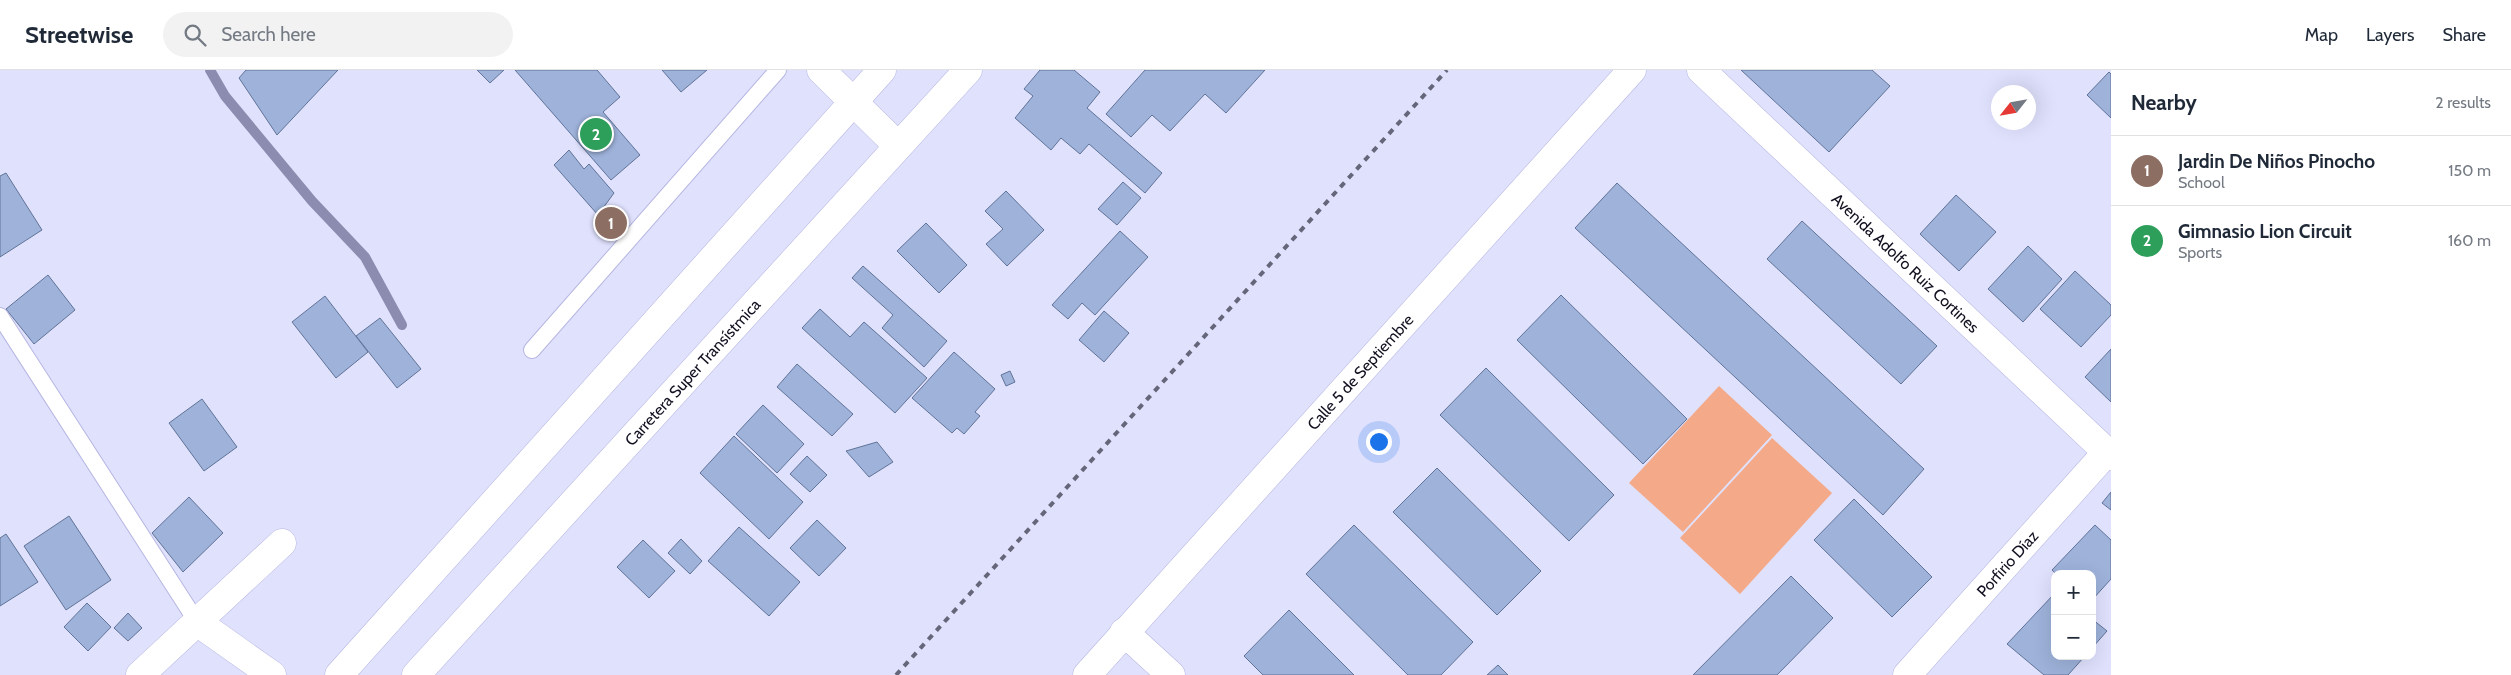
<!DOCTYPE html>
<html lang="en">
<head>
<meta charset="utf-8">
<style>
	body { margin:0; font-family:Cabin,sans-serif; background:#f2f2f3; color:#1f2937 }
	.controls { position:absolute; right:15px; bottom:15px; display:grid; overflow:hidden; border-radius:10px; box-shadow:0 5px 20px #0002 }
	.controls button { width:45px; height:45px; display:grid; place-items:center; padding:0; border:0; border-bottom:1px solid #e0e1e3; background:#fff; color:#1f2937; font:25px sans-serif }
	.compass { position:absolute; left:1991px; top:15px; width:45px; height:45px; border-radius:50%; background:#fff; box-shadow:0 5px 20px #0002; rotate:239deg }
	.you { position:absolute; left:1378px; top:371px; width:18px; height:18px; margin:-12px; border:4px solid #fff; border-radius:50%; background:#1a73e8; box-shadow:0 0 0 8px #1a73e833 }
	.badge { display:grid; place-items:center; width:32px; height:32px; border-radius:50%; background:#766d0a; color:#fff; font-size:16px; font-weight:700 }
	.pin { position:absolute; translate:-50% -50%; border:2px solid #fff; box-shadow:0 1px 5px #0006 }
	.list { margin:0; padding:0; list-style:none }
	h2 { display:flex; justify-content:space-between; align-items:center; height:65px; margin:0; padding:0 20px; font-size:21px }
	h2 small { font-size:16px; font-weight:400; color:#747a83 }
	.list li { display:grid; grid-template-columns:32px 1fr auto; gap:15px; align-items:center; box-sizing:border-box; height:70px; padding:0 20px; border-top:1px solid #e0e1e3 }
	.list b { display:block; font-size:19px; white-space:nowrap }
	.list p { margin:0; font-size:16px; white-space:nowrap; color:#747a83 }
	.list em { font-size:16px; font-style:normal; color:#747a83 }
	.icon { flex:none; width:28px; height:28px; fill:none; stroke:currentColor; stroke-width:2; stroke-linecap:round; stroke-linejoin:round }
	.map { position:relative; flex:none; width:2111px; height:605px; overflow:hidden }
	header { display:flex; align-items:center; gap:30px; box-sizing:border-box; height:70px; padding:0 25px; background:#fff; border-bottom:1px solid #e0e1e3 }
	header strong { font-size:24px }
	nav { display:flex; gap:28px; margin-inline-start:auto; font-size:18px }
	.search { width:350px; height:45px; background:#f2f2f3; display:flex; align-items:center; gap:12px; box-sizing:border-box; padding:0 18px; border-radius:28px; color:#747a83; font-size:19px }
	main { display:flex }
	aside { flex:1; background:#fff }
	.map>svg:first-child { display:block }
	.green { fill:#f4a989 }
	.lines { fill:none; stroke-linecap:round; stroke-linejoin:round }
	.stream { stroke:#8c8cb1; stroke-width:10 }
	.building { fill:#9eb2da; stroke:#607398 }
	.lane-casing { stroke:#b6b6e2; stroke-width:18 }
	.street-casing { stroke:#b6b6e2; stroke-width:29 }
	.primary-casing { stroke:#b6b6e2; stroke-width:29 }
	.lane { stroke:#fff; stroke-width:16 }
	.street { stroke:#fff; stroke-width:28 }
	.primary { stroke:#fff; stroke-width:28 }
	.rail { stroke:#66667a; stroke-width:4; stroke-dasharray:6 6; stroke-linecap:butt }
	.labels { text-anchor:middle; stroke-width:5; stroke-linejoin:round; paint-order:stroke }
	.street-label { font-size:16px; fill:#111020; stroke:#fff }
</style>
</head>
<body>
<header>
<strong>Streetwise</strong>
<div class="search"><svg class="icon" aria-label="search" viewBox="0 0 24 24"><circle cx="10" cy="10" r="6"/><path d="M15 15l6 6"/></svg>Search here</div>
<nav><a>Map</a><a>Layers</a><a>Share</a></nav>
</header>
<main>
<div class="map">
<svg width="2111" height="605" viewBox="0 0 2111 605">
	<rect width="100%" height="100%" fill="#e0e1fd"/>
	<path class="green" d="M1719,316L1772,365L1683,462L1629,413Z
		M1772,368L1832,423L1740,524L1680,468Z"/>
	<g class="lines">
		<path class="stream" d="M210,0L225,26L312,131L365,187L402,255"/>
	</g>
	<path class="building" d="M246,0H338L277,65L239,8Z
		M477,0H504L490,13Z
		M515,0H597L620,27L603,42L640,85L611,110Z
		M662,0H707L681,22Z
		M1040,0H1074L1100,22L1087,38L1162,103L1145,123L1089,74L1080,84L1061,68L1051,80L1015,48L1033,26L1024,19Z
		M1145,0H1265L1226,43L1205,24L1170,61L1152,45L1131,67L1106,44Z
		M1741,0H1872L1890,16L1829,82Z
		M2109,2L2111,4V48L2087,25Z
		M569,80L584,99L589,94L614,123L598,145L554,95Z
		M6,103L42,160L0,187V106Z
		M1123,112L1141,128L1117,155L1098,139Z
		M1617,113L1924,399L1883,445L1575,158Z
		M1006,121L1044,160L1007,196L986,174L1003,159L985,141Z
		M1956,125L1996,162L1959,201L1920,164Z
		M1802,151L1937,276L1901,314L1767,189Z
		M926,153L967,195L939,223L897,181Z
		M1120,161L1148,187L1095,245L1082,233L1068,249L1052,235Z
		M2028,176L2062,209L2023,252L1988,219Z
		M863,196L947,271L924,297L882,258L893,245L852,208Z
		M2075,201L2111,235V245L2081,277L2040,239Z
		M48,205L75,240L34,274L6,239Z
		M1561,225L1687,349L1643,394L1517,270Z
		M325,226L368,282L336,308L292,252Z
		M820,239L850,267L864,252L927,308L895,343L802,258Z
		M1104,241L1129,263L1104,292L1079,270Z
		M380,248L421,299L397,318L356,266Z
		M2111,279V332L2085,307Z
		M954,282L995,319L975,342L980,346L964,364L957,358L952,363L912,328Z
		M797,294L853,344L832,366L777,317Z
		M1486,298L1614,425L1569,471L1440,345Z
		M1010,301L1015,312L1006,316L1001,305Z
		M202,329L237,377L204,401L169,353Z
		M763,335L804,374L777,403L736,364Z
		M734,366L803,432L769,469L700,403Z
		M877,372L893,392L869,407L846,381Z
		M807,386L827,405L810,422L790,404Z
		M1437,398L1541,501L1497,545L1393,442Z
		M2111,422V440L2102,433Z
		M189,427L223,463L183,502L152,463Z
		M1854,429L1932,507L1892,547L1814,470Z
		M69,446L111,510L66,540L24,476Z
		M817,450L846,478L819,506L790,478Z
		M1354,455L1473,572L1441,605H1408L1306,504Z
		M2095,455L2111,470V509L2092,530V504H2056L2052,500Z
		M739,457L800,512L769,546L708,491Z
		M6,464L38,512L0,536V468Z
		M681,469L702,491L690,504L668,483Z
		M643,470L675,501L649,528L617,497Z
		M1791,506L1833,548L1777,605H1693Z
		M2055,523V586H2085L2068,605H2044L2007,574Z
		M87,533L111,557L88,581L64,557Z
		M1289,540L1354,605H1263L1244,586Z
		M128,543L142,558L128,571L114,558Z
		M2092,549L2107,561L2092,578Z
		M1498,595L1508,605H1487Z"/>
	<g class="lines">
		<g class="lane-casing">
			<path id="lane" d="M0,246L197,552
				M532,280L778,0"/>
		</g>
		<g class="street-casing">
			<g id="street">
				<path d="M821,0L898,76"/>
				<path id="s1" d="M1701,0L2111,386"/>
				<path d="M197,552L272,605"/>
				<path d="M1124,562L1171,605"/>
				<path d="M140,605L282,473"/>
				<path id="s2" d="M1087,605L1632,0"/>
				<path id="s3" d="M1907,605L2107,382"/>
			</g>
		</g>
		<g class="primary-casing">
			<g id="primary">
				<path d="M339,605L882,0"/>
				<path id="s4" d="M416,605L968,0"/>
			</g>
		</g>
		<use href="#lane" class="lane"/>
		<use href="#street" class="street"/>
		<use href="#primary" class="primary"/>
		<path class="rail" d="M896,605L1447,0"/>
	</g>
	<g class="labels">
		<g class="street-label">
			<text dy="6" stroke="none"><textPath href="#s1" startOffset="281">Avenida Adolfo Ruiz Cortines</textPath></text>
			<text dy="6" stroke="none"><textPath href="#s4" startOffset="410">Carretera Super Transístmica</textPath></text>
			<text dy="6" stroke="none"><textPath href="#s2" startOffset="408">Calle 5 de Septiembre</textPath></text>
			<text dy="6" stroke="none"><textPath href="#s3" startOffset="150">Porfirio Díaz</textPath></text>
		</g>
	</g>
</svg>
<div class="controls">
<button>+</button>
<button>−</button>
</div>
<svg class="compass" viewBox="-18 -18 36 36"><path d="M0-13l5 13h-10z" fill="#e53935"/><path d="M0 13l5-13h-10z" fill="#747a83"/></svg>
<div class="you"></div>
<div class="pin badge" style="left:611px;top:153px;background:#8d6e63">1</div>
<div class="pin badge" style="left:596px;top:64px;background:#2e9e5b">2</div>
</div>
<aside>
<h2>Nearby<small>2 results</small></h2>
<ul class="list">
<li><span class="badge" style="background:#8d6e63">1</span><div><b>Jardin De Niños Pinocho</b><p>School</p></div><em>150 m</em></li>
<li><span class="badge" style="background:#2e9e5b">2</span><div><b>Gimnasio Lion Circuit</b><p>Sports</p></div><em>160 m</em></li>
</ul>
</aside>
</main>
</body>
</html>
